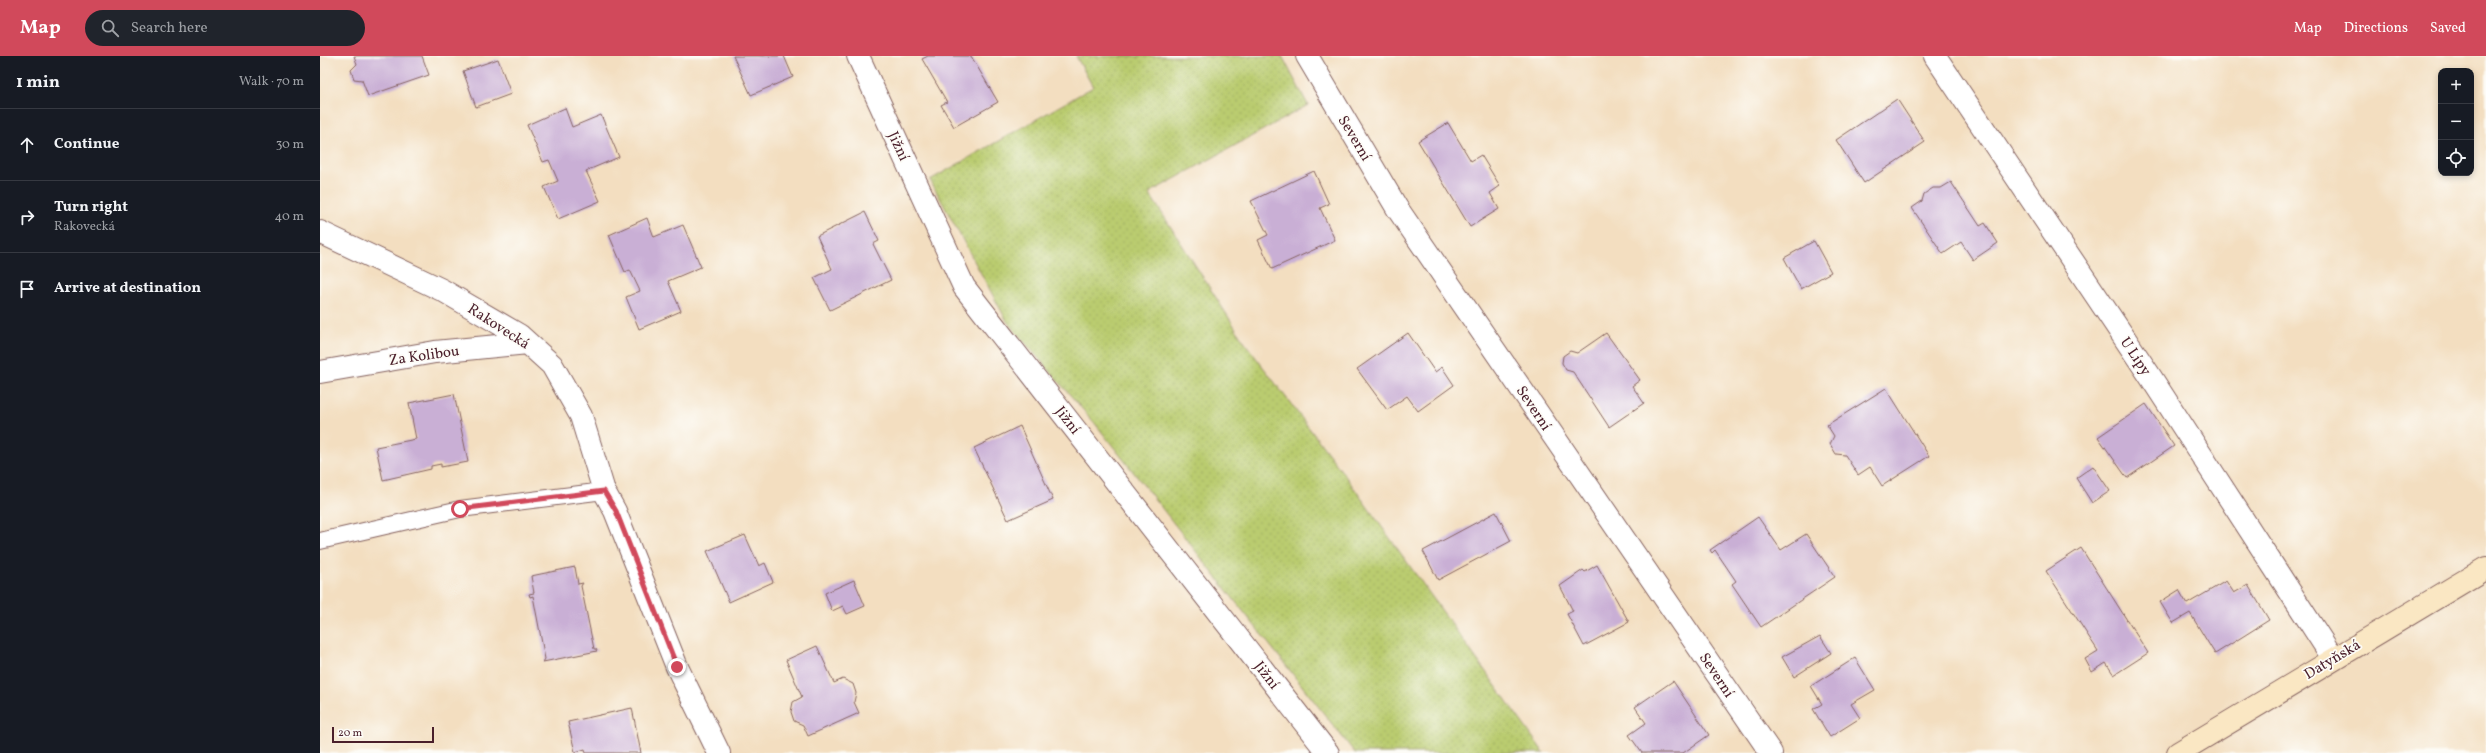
<!DOCTYPE html>
<html lang="en">
<head>
<meta charset="utf-8">
<style>
	body { margin:0; font-family:Vollkorn,serif; background:#20242c; color:#f1f3f6 }
	.controls { position:absolute; right:12px; top:12px; display:grid; overflow:hidden; border-radius:8px; box-shadow:0 2px 6px #0003 }
	.controls button { width:36px; height:36px; display:grid; place-items:center; padding:0; border:0; border-bottom:1px solid #363941; background:#171b24; color:#f1f3f6; font:20px sans-serif }
	.scale { position:absolute; left:12px; bottom:10px; width:102px; box-sizing:border-box; padding-left:4px; border:2px solid #4a1f2b; border-top:0; font-size:11px; line-height:14px; white-space:nowrap; color:#4a1f2b; -webkit-text-stroke:3px #fdfcf7; paint-order:stroke }
	.stop { position:absolute; width:12px; height:12px; margin:-9px; border:3px solid #d1495b; border-radius:50%; background:#fff }
	.stop.end { background:#d1495b; border-color:#fff; box-shadow:0 1px 4px #0008 }
	.list { margin:0; padding:0; list-style:none }
	h2 { display:flex; justify-content:space-between; align-items:center; height:52px; margin:0; padding:0 16px; font-size:17px }
	h2 small { font-size:13px; font-weight:400; color:#9ea1a6 }
	.list li { display:grid; grid-template-columns:26px 1fr auto; gap:12px; align-items:center; box-sizing:border-box; height:72px; padding:0 16px; border-top:1px solid #363941 }
	.list b { display:block; font-size:15px; white-space:nowrap }
	.list p { margin:0; font-size:13px; white-space:nowrap; color:#9ea1a6 }
	.list em { font-size:13px; font-style:normal; color:#9ea1a6 }
	.icon { flex:none; width:22px; height:22px; fill:none; stroke:currentColor; stroke-width:2; stroke-linecap:round; stroke-linejoin:round }
	.map { position:relative; flex:none; width:2166px; height:697px; overflow:hidden }
	header { display:flex; align-items:center; gap:24px; box-sizing:border-box; height:56px; padding:0 20px; background:#d1495b; color:#fff }
	header strong { font-size:19px }
	nav { display:flex; gap:22px; margin-inline-start:auto; font-size:14px }
	.search { width:280px; height:36px; background:#20242c; display:flex; align-items:center; gap:10px; box-sizing:border-box; padding:0 14px; border-radius:22px; color:#9ea1a6; font-size:15px }
	main { display:flex }
	aside { flex:1; background:#171b24 }
	.map>svg:first-child { display:block }
	.grass { fill:url(#grass-dots); stroke:#82764e }
	.building { fill:#c9afd5 }
	.lines { fill:none; stroke-linecap:round; stroke-linejoin:round }
	.service-casing { stroke:#85625f; stroke-width:18 }
	.minor-casing { stroke:#85625f; stroke-width:24 }
	.secondary-casing { stroke:#85625f; stroke-width:24 }
	.service { stroke:#fff; stroke-width:16 }
	.minor { stroke:#fff; stroke-width:22 }
	.secondary { stroke:#fae7c3; stroke-width:22 }
	.route { stroke:#d1495b; stroke-width:5 }
	.labels { text-anchor:middle; stroke-width:3.5; stroke-linejoin:round; paint-order:stroke }
	.street-label { font-size:15px; fill:#4a1f2b; stroke:#fdfcf7 }
</style>
</head>
<body>
<header>
<strong>Map</strong>
<div class="search"><svg class="icon" aria-label="search" viewBox="0 0 24 24"><circle cx="10" cy="10" r="6"/><path d="M15 15l6 6"/></svg>Search here</div>
<nav><a>Map</a><a>Directions</a><a>Saved</a></nav>
</header>
<main>
<aside>
<h2>1 min<small>Walk · 70 m</small></h2>
<ul class="list">
<li><svg class="icon" aria-label="ahead" viewBox="0 0 24 24"><path d="M12 20V5M6 11l6-6 6 6"/></svg><div><b>Continue</b></div><em>30 m</em></li>
<li><svg class="icon" aria-label="right" viewBox="0 0 24 24"><path d="M7 20v-9h11M14 6l5 5-5 5"/></svg><div><b>Turn right</b><p>Rakovecká</p></div><em>40 m</em></li>
<li><svg class="icon" aria-label="arrive" viewBox="0 0 24 24"><path d="M6 21V4h12l-3 4 3 4H6"/></svg><div><b>Arrive at destination</b></div></li>
</ul>
</aside>
<div class="map">
<svg width="2166" height="697" viewBox="0 0 2166 697">
	<defs>
		<pattern id="grass-dots" width="8" height="8" patternUnits="userSpaceOnUse"><rect width="8" height="8" fill="#bacc70"/><path d="M2 2h.1M6 6h.1" fill="none" stroke="#a1af61" stroke-width="1.8" stroke-linecap="round"/></pattern>
	</defs>
	<rect width="100%" height="100%" fill="#fdfcf7"/>
	<filter id="ink" filterUnits="userSpaceOnUse"><feTurbulence type="fractalNoise" baseFrequency=".025" numOctaves="2"/><feDisplacementMap in="SourceGraphic" scale="8" xChannelSelector="R" yChannelSelector="G"/><feConvolveMatrix kernelMatrix="1 2 1 2 8 2 1 2 1" color-interpolation-filters="sRGB"/></filter>
	<filter id="wash" filterUnits="userSpaceOnUse"><feTurbulence type="fractalNoise" baseFrequency=".012" numOctaves="4" result="noise"/><feDisplacementMap in="SourceGraphic" scale="16" xChannelSelector="R" yChannelSelector="G"/><feGaussianBlur stdDeviation="0.9" result="paint"/><feColorMatrix in="noise" values="0 0 0 0 0 0 0 0 0 0 0 0 0 0 0 0 0 1.4 0 .05"/><feComposite in="paint" operator="in"/></filter>
	<g filter="url(#wash)">
		<rect width="100%" height="100%" fill="#f3dec0"/>
		<path class="grass" d="M756,0H962L988,49L829,137L925,287L1026,421L1224,697H1035L777,370L688,267L610,124L773,31Z"/>
		<g id="blocks">
			<path class="building" d="M34,0H102L109,19L48,40L42,24L34,23L31,14L37,8Z
				M413,0H464L473,21L431,39Z
				M608,0H651L678,46L634,71L621,49L627,46L602,3Z
				M178,3L191,38L156,51L143,15Z
				M1577,43L1605,86L1544,127L1516,84Z
				M245,52L252,71L281,59L299,101L266,115L280,145L238,163L224,131L238,125L229,104L223,106L207,69Z
				M1128,67L1151,105L1161,99L1180,130L1170,137L1179,153L1150,171L1098,85Z
				M994,115L1009,148L1000,152L1015,184L952,213L938,184L948,179L931,145Z
				M1631,126L1660,170L1665,167L1678,187L1653,204L1641,186L1623,198L1592,152L1602,145L1604,138L1613,132H1621Z
				M545,156L559,185L553,188L571,224L510,254L494,222L512,213L497,180Z
				M327,162L334,181L363,169L381,211L348,225L361,255L319,273L306,241L320,235L310,214L305,216L289,179Z
				M1494,185L1511,216L1481,233L1464,202Z
				M1088,277L1115,316L1122,311L1134,329L1098,355L1087,340L1067,354L1037,313Z
				M1286,277L1320,324L1312,330L1324,347L1289,371L1253,316L1246,314L1242,307L1243,300L1250,295L1257,297Z
				M1566,332L1609,400L1562,430L1550,411L1538,419L1525,399L1516,398L1510,388L1514,380L1507,369Z
				M134,338L148,406L121,411V408L111,410V413L63,424L56,391L96,383L89,347Z
				M1826,348L1854,390L1807,422L1778,381Z
				M700,370L733,444L688,464L654,392Z
				M1773,410L1790,435L1772,447L1756,422Z
				M1176,456L1191,485L1118,524L1103,495Z
				M1438,461L1461,494L1486,478L1515,521L1441,571L1412,528L1416,525L1395,494L1392,497L1390,494Z
				M425,479L439,510L445,507L453,526L409,546L387,495Z
				M1761,492L1828,597L1794,619L1786,607L1772,616L1765,603L1778,595L1726,515Z
				M1277,509L1309,566L1264,590L1247,558L1253,555L1240,530L1263,514L1265,516Z
				M255,511L258,528L263,527L261,530L274,593H276L277,595L223,606L225,603L213,540L210,541L209,538L214,537L211,520Z
				M534,524L545,550L527,558L523,550L512,555L505,537Z
				M1906,525L1914,537L1928,529L1949,564L1895,598L1870,557L1853,567L1840,546L1859,534L1867,548Z
				M1500,580L1511,597L1474,621L1462,601Z
				M497,590L514,627L523,623L533,628L536,637L534,646L539,657L488,680L483,669L474,665L471,656L473,646L482,641L466,604Z
				M1535,602L1555,634L1531,648L1540,662L1510,681L1493,653L1502,648L1491,630Z
				M1353,625L1389,679L1363,697H1322L1309,679L1326,667L1315,651Z
				M312,652L321,697H266L265,693L255,696L248,666Z"/>
		</g>
	</g>
	<g filter="url(#ink)">
		<use href="#blocks" fill-opacity="0" stroke="#85625f" stroke-width="1"/>
		<g class="lines">
			<g class="service-casing">
				<path id="service" d="M0,485L140,453L284,435"/>
			</g>
			<g class="minor-casing">
				<path id="minor" d="M538,0L644,231L1008,697
					M987,0L1077,152L1451,697
					M1615,0L1828,317L2013,602
					M0,176L122,234L199,279L232,309L261,360L284,435L295,455L357,611L399,697
					M0,316L115,296L208,287"/>
			</g>
			<g class="secondary-casing">
				<path id="secondary" d="M1858,697L2166,512"/>
			</g>
			<use href="#service" class="service"/>
			<use href="#minor" class="minor"/>
			<use href="#secondary" class="secondary"/>
		</g>
	</g>
	<g class="lines" filter="url(#ink)">
		<path class="route" d="M140,453L284,435L296,455L357,611"/>
	</g>
	<g class="labels">
		<g class="street-label">
			<text transform="translate(1035 82) rotate(59)" y="5">Severní</text>
			<text transform="translate(579 90) rotate(65)" y="5">Jižní</text>
			<text transform="translate(179 270) rotate(33)" y="5">Rakovecká</text>
			<text transform="translate(104 299) rotate(-8)" y="5">Za Kolibou</text>
			<text transform="translate(1816 300) rotate(56)" y="5">U Lípy</text>
			<text transform="translate(1214 352) rotate(56)" y="5">Severní</text>
			<text transform="translate(748 364) rotate(52)" y="5">Jižní</text>
			<text transform="translate(2012 603) rotate(-31)" y="5">Datyňská</text>
			<text transform="translate(947 619) rotate(52)" y="5">Jižní</text>
			<text transform="translate(1397 619) rotate(56)" y="5">Severní</text>
		</g>
	</g>
</svg>
<div class="controls">
<button>+</button>
<button>−</button>
<button><svg class="icon" aria-label="locate" viewBox="0 0 24 24"><circle cx="12" cy="12" r="6"/><path d="M12 2v4M12 18v4M2 12h4M18 12h4"/></svg></button>
</div>
<div class="scale">20 m</div>
<div class="stop" style="left:140px;top:453px"></div>
<div class="stop end" style="left:357px;top:611px"></div>
</div>
</main>
</body>
</html>
